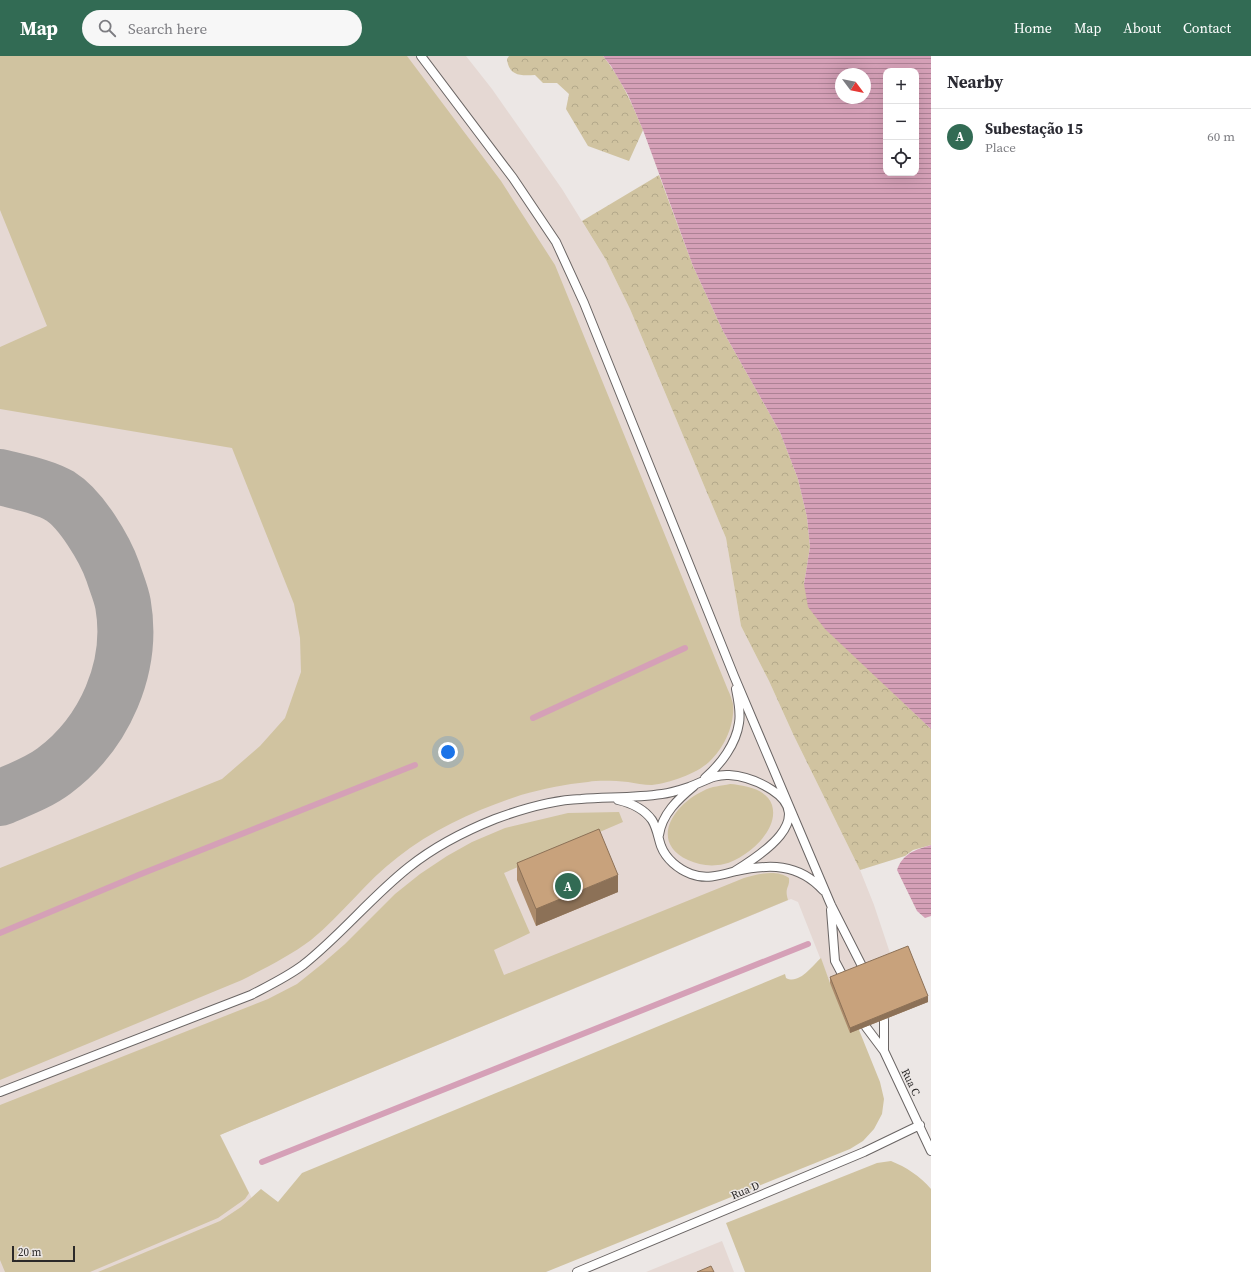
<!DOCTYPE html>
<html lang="en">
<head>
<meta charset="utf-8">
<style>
	body { margin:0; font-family:"Source Serif 4",serif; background:#f7f7f7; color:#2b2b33 }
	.controls { position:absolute; right:12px; top:12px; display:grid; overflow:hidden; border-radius:8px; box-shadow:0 4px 16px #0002 }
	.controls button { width:36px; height:36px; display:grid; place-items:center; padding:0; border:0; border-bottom:1px solid #e1e1e2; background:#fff; color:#2b2b33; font:20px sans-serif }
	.compass { position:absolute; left:835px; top:12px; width:36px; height:36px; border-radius:50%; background:#fff; box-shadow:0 4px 16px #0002; rotate:122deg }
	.scale { position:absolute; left:12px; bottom:10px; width:63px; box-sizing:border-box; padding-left:4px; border:2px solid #2b2929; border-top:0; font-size:11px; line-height:14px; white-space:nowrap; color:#2b2929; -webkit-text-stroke:3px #ece7e5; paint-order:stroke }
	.you { position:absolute; left:448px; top:696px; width:14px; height:14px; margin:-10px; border:3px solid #fff; border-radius:50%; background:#1a73e8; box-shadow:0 0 0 6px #1a73e833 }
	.badge { display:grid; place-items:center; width:26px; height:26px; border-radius:50%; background:#326b54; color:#fff; font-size:13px; font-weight:700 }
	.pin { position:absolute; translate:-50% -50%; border:2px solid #fff; box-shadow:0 1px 4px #0006 }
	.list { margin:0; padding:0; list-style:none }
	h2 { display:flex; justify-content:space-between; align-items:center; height:52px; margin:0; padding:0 16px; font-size:17px }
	h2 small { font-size:13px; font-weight:400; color:#7c7c81 }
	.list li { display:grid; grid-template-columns:26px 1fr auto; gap:12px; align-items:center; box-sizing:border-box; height:56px; padding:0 16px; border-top:1px solid #e1e1e2 }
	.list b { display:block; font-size:15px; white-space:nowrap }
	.list p { margin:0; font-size:13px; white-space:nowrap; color:#7c7c81 }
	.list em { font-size:13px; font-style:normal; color:#7c7c81 }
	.icon { flex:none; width:22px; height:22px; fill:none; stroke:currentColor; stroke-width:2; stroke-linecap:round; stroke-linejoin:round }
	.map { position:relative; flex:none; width:931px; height:1216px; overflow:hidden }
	header { display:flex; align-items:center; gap:24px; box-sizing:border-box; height:56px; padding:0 20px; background:#326b54; color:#fff }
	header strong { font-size:19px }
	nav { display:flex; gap:22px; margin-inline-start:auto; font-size:14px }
	.search { width:280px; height:36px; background:#f7f7f7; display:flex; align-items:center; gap:10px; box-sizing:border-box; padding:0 14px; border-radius:22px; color:#7c7c81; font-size:15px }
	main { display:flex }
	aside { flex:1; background:#fff }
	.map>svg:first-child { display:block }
	.built { fill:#e5d8d3 }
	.green { fill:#d0c3a0 }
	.forest { fill:url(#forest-crowns) }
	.water { fill:url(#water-rules); fill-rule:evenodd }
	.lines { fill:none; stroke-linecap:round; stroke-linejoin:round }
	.stream { stroke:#d5a0b7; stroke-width:6 }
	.taxiway { stroke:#a4a1a0; stroke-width:56 }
	.service-casing { stroke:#6a6564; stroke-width:10 }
	.service { stroke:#fff; stroke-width:8 }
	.wall { fill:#ac8b6b }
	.shaded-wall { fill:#8c7157 }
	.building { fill:#c8a27c; stroke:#8c7157 }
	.labels { text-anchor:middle; stroke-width:3; stroke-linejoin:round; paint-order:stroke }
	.street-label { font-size:11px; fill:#2b2929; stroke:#ece7e5 }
</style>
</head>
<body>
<header>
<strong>Map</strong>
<div class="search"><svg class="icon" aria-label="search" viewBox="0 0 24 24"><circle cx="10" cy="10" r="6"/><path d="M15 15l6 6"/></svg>Search here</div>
<nav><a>Home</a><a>Map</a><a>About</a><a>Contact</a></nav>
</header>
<main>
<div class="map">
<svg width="931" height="1216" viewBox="0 0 931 1216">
	<defs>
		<pattern id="forest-crowns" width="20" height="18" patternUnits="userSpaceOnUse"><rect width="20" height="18" fill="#d0c3a0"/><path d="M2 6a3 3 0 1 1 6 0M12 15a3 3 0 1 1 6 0" fill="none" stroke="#b3a88a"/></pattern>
		<pattern id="water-rules" width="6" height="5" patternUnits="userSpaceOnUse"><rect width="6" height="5" fill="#d5a0b7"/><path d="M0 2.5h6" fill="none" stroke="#ad8295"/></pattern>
	</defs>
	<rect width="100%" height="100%" fill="#ece7e5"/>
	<path class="built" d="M0,0H466L492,33L562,133L606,204L630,253L726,482L741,570L769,625L793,678L860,814L874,849L892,903L830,927L798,846L791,843L220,1079L289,1216H0Z
		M722,1185L734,1216H646Z"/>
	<path class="green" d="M0,0H407L501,125L555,209L728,634C730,638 732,644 733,648C735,669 724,692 709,706C696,718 669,727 652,729C644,729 635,727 628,726C615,725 600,724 588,726C565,728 543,733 521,739C478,753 433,773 398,801C366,825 342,859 311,884C290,900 265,912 242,924L0,1024V812L222,723L260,690L285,662L301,616L300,582L294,548L232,392L0,353V291L47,270L0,154Z
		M730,728C744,729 767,733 772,749C780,775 745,803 724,808C711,811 699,809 688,804C648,785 675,748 703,735C712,730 721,730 730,728Z
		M619,756L623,766L504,817L530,877L494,894L504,919L744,822C757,818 777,813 789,822C790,832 784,831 788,844L220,1079L249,1137L245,1143L218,1162L90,1216H5L0,1204V1049L268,943L297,928L322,908L345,888L395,838L420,818L447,800L472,786L505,772L568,757Z
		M821,902L830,927L859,974L880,1026L884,1043L882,1058L874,1073L863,1085L850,1093L546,1216H98L220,1165L241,1151L261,1133L278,1146L302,1117L785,918L786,922C799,929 812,910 821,902Z
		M891,1105C906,1111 920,1120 931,1133V1216H745L726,1167L877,1107Z"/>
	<path class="forest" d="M509,0H603C621,22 632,48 643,74L629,105L588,90L566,53L569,38L557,27H543L535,19C520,20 509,20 507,3Z
		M659,119L693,210L723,275L780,376L798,423L807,461L810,491L804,528L880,624L931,673V789L913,794L905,800L860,814L793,678L769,625L741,570L726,482L630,253L606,204L582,165Z"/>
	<path class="water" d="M603,0H931V673L825,573L808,551L804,528L810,491L807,461L798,423L780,376L723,275L693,210L643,74L628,39L611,10ZM886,15H916V117H886ZM841,18H865V42H841Z
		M931,789V860L925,862L917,855L897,814C903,797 915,794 931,789Z"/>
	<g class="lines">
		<path class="stream" d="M533,662L685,592
			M0,877L141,818L415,709
			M262,1106L808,888"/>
		<path class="taxiway" d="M0,421C19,426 43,430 60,440C81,453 105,493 113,516C116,526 121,537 123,548C134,611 105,677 54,715C38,727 18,734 0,742"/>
		<g class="service-casing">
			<path id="service" d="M421,0L513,122L556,186L584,247L734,620L789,750L831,849L864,914
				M705,722C721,708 736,688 739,667C741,656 738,643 736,633
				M618,744C631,747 644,753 652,764C657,772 658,781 661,790C666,803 678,813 691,818C706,824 721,819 736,815C769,808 798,807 823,834
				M659,779C662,758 678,743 694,730
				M831,854L835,905L844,922
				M884,964V995L931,1095
				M866,971L884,995
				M0,1036L251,939C268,930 287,921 303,909C341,879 371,841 409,811C434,791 465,775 495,763C522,753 552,744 581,743C608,741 635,742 662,738C671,737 680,734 689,731C703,726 714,718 729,719C745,720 758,725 772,734C817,763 761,799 735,815
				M577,1216L864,1096L920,1069"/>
		</g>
		<use href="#service" class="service"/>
	</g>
	<path class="wall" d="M517,807L618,836L536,870L517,824Z
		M830,921L928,946L850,977L830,927Z"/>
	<path class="shaded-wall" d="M618,819V836L536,870V853Z
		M928,940V946L850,977V972Z"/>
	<path class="building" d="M599,773L618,819L536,853L517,807Z
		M908,890L928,940L850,972L830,921Z
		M711,1210L714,1216H697Z"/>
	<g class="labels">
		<g class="street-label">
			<text transform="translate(911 1026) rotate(64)" y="4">Rua C</text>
			<text transform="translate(745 1134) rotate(-23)" y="4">Rua D</text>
		</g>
	</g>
</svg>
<div class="controls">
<button>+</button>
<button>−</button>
<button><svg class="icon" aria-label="locate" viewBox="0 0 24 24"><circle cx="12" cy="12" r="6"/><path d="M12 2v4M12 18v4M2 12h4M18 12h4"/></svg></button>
</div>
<svg class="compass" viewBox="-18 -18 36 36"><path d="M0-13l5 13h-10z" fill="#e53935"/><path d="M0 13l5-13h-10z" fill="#7c7c81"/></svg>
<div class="scale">20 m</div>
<div class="you"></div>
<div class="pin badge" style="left:568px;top:830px">A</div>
</div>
<aside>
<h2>Nearby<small></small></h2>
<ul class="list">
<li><span class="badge">A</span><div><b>Subestação 15</b><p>Place</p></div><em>60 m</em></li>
</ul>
</aside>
</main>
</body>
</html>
